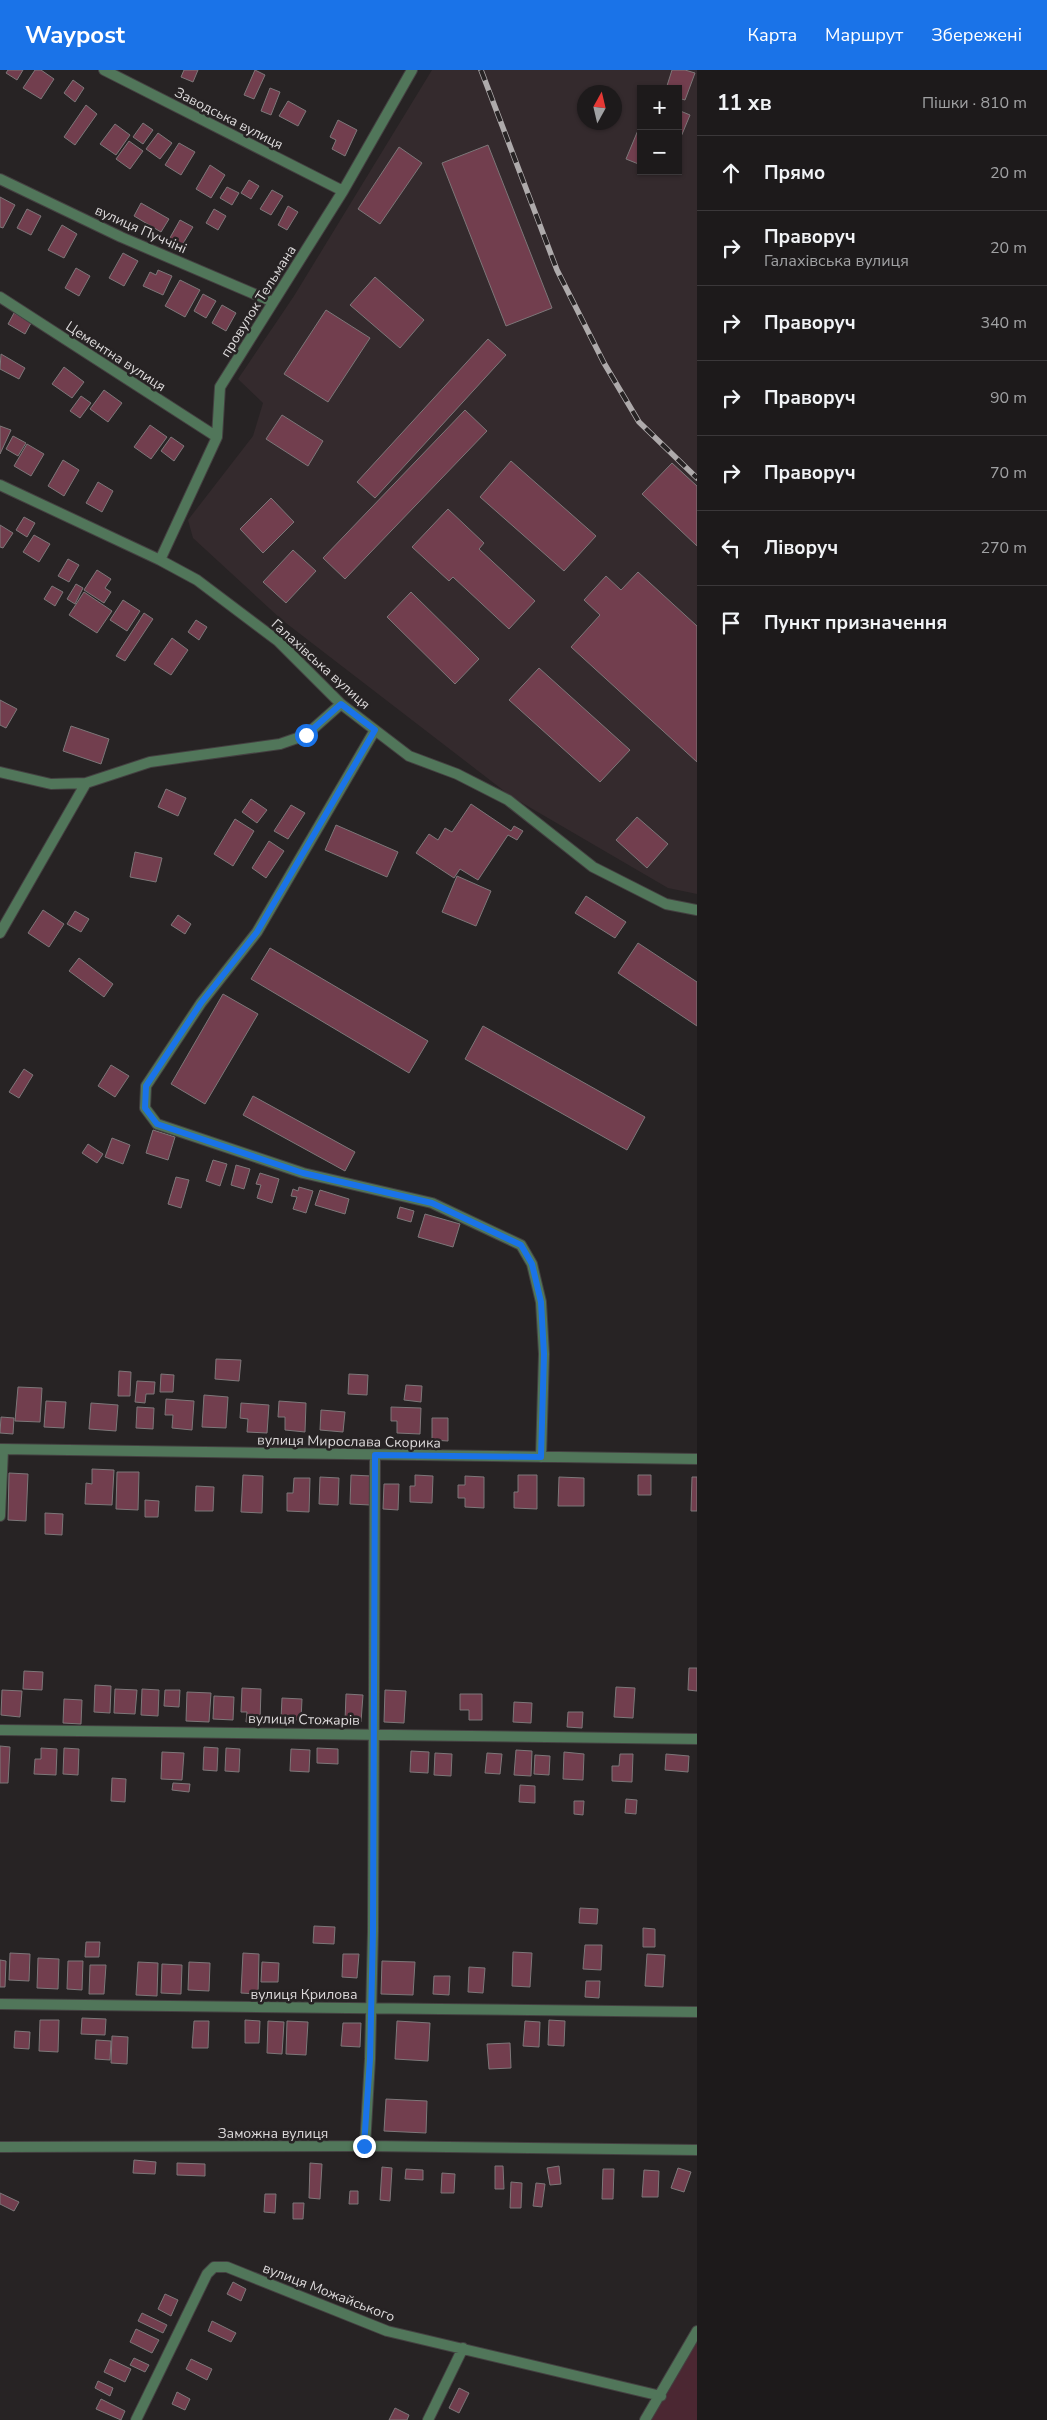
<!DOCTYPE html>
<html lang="uk">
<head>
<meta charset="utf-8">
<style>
	body { margin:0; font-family:"Nunito Sans",sans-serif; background:#2a2728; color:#f1f3f6 }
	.controls { position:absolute; right:15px; top:15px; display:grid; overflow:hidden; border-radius:0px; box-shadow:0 1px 4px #0004 }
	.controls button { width:45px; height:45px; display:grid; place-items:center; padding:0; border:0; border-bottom:1px solid #3b383a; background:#1d1a1b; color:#f1f3f6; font:25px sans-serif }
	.compass { position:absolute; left:577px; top:15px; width:45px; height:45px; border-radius:50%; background:#1d1a1b; box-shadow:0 1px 4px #0004; rotate:8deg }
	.stop { position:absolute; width:15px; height:15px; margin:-11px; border:4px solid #1a73e8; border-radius:50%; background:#fff }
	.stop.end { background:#1a73e8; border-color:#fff; box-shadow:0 1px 5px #0008 }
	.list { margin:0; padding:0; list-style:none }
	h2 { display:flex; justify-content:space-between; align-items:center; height:65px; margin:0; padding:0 20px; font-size:21px }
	h2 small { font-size:16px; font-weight:400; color:#a0a1a3 }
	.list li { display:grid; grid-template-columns:32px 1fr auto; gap:15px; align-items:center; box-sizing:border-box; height:75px; padding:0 20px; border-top:1px solid #3b383a }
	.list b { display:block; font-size:19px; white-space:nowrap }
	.list p { margin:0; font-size:16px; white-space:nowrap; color:#a0a1a3 }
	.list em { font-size:16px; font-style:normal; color:#a0a1a3 }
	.icon { flex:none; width:28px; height:28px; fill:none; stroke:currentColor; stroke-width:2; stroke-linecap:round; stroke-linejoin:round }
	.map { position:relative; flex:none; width:697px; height:2350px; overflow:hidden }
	header { display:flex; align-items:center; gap:30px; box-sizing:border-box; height:70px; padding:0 25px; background:#1a73e8; color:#fff }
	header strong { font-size:24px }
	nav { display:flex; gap:28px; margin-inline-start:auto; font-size:18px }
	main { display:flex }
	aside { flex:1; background:#1d1a1b }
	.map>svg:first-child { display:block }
	.built { fill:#342a2d; fill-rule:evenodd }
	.green { fill:#4b2732 }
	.building { fill:#723e4e; stroke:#7d7779 }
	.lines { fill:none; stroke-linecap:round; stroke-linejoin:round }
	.minor-casing { stroke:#444041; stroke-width:12 }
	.minor { stroke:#51765a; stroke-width:10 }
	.rail-casing { stroke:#aeaaab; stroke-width:5.5 }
	.rail { stroke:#272324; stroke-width:4; stroke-dasharray:11; stroke-linecap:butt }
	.route { stroke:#1a73e8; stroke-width:6 }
	.labels { text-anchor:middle; stroke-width:5; stroke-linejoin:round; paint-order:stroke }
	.street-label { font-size:14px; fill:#dcd9da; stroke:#272324 }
</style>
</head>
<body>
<header>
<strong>Waypost</strong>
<nav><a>Карта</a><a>Маршрут</a><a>Збережені</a></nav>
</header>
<main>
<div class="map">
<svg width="697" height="2350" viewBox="0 0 697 2350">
	<rect width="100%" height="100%" fill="#272324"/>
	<path class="built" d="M432,0H697V824L668,818L512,727L282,550L193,468L188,450L253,366L263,333L238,309L294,226ZM641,19H678V101H641ZM584,22H614V52H584Z"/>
	<path class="green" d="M697,2261V2350H645Z"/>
	<path class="building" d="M8,0H23L17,10L6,3Z
		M35,0H41L54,9L41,29L23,18Z
		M184,0H198L193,12L181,7Z
		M255,0L265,5L254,29L244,25Z
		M672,0H685L695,3L685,30L678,28V19H666Z
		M73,10L84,18L75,32L64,23Z
		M270,18L280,22L271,45L261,41Z
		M288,31L306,41L298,56L279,46Z
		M86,35L97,44L75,75L64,67Z
		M678,40L690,45L678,74Z
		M338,50L357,60L345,86L332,79L336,70L330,67Z
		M143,53L153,60L143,74L133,67Z
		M641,53V95L626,89Z
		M115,54L130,65L116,85L100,74Z
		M158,63L172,73L160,89L146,79Z
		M129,71L143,81L130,99L116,89Z
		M179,73L195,82L181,105L165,95Z
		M488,75L552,238L506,256L442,93Z
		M399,77L422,93L380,154L358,139Z
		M210,95L225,105L211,128L196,119Z
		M249,110L259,116L251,129L241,123Z
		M227,117L239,123L232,135L220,128Z
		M272,120L283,126L271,145L260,139Z
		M0,127L15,135L3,158L0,157Z
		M141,133L169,149L161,162L134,146Z
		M288,136L298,142L287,160L278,155Z
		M27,139L41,146L31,165L17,158Z
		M214,139L226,146L218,160L206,153Z
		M180,150L193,157L179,180L167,173Z
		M62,155L77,164L64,188L48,180Z
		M123,183L138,191L124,216L109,208Z
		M76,198L90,206L79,226L65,218Z
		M158,200L172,206L163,225L143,216L150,202L156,205Z
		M375,207L424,250L400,278L350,235Z
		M180,210L200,220L185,247L165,236Z
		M203,224L216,231L206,248L194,241Z
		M222,235L236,243L226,261L212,253Z
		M326,240L370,268L328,332L284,304Z
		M14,243L31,253L25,264L8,254Z
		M488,269L506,285L375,428L357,412Z
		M1,284L25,298L19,309L0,299Z
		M64,297L84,312L72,328L52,314Z
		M104,320L122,333L108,352L90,339Z
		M81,326L91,333L80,348L70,341Z
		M465,340L487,361L345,509L323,488Z
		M282,345L323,371L308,396L266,369Z
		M150,355L167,367L151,389L134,377Z
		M0,356L11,360L0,384Z
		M13,366L26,373L18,386L6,379Z
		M171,367L184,376L174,391L161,381Z
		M27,374L44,384L31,406L14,396Z
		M63,390L79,400L64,426L48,416Z
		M511,391L596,466L564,501L480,427Z
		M672,393L697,416V476L642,424Z
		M98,412L113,421L102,442L86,433Z
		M271,428L294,452L263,483L240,459Z
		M448,439L484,473L479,479L535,531L509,559L453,507L449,511L412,477Z
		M24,447L35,453L27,467L16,460Z
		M0,455L13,463L3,478L0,477Z
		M34,465L50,474L39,492L23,482Z
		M293,480L316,501L286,533L263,512Z
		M68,489L79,495L69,512L58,506Z
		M97,500L111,509L105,518L111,522L104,533L84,520Z
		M638,502L697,556V692L571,577L600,545L584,530L606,506L621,520Z
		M76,514L83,518L75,534L67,529Z
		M52,516L63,522L55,536L44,529Z
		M84,522L112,541L97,563L69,545Z
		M411,522L479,589L455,614L387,547Z
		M123,530L140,541L127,561L110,550Z
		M144,543L153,549L125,591L116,586Z
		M196,550L207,557L199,570L188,562Z
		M172,568L188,580L171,605L154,594Z
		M539,598L630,680L600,712L509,630Z
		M0,630L17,639L6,658L0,655Z
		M71,656L109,669L101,694L63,681Z
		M166,719L186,728L178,746L158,737Z
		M251,729L267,740L257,753L242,742Z
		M471,734L511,761L514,756L523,761L517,770L508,765L478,810L460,799L454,808L416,783L429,764L438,770L445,758L452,762Z
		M291,735L305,743L288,769L274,761Z
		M637,747L668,774L647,798L616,770Z
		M235,749L254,761L233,796L214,784Z
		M336,755L398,782L387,807L325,780Z
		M269,771L284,781L266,808L252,798Z
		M135,782L162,788L156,812L130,807Z
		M457,806L491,821L476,856L442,842Z
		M586,826L626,852L615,868L575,843Z
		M43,840L64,854L49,877L28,863Z
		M75,841L89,849L81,862L67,854Z
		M178,845L191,854L185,864L171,855Z
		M638,873L697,912V956L618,903Z
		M270,878L428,971L409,1003L251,909Z
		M79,888L113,914L104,927L69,901Z
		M223,924L258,944L205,1034L171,1014Z
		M483,956L645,1047L627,1080L465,989Z
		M111,995L129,1006L115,1027L98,1016Z
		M24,999L33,1005L19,1028L9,1022Z
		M253,1026L355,1082L345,1101L243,1045Z
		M153,1060L175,1067L168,1090L146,1083Z
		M112,1068L130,1075L123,1094L105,1087Z
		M88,1074L103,1084L97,1093L82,1083Z
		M213,1090L227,1094L220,1116L206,1111Z
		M236,1095L250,1099L244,1119L231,1115Z
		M260,1103L279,1109L272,1133L257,1128L261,1115L256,1114Z
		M176,1107L189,1110L181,1138L168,1134Z
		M299,1117L313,1121L306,1143L293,1139L297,1127L291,1126L293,1119L298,1121Z
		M320,1120L349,1129L345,1144L315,1135Z
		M400,1137L414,1141L411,1152L397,1148Z
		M425,1144L460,1154L453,1177L418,1167Z
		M216,1289L241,1290L239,1311L215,1309Z
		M119,1301L131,1302L130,1326H118Z
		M161,1304L174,1305L173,1322H160Z
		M349,1304L368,1305L367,1325L348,1324Z
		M137,1311L155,1312L154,1324H146L145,1333L135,1332Z
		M406,1315L422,1316L421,1332L404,1330Z
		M18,1317L42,1318L40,1352L15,1351Z
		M204,1325L228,1327L226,1358L202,1357Z
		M166,1329L194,1331L192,1360L172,1358L173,1345H165Z
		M46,1331L66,1332L64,1358L44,1357Z
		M279,1331L306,1333L305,1362L285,1360V1347H278Z
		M91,1333L118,1335L116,1361L89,1359Z
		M241,1333L269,1335L267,1363L247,1362L248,1349L240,1348Z
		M137,1337L154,1338L153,1359L136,1358Z
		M391,1337L421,1338L420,1364L397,1363V1351H391Z
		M321,1340L345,1342L343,1362L320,1360Z
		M1,1347L14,1348L13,1364L0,1363Z
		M432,1348H448V1371L432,1370Z
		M92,1399L114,1400L112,1435L85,1434L86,1413L92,1414Z
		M117,1402H139L138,1440L116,1439Z
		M9,1403L28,1404L26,1451L8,1450Z
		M243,1405L263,1406L262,1443L241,1442Z
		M351,1405L371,1406L370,1435L350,1434Z
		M415,1405L433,1406L432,1433L410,1432V1416H415Z
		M518,1405H537V1439L514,1438V1422H518Z
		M638,1405H651V1425H638Z
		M465,1406L484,1407V1438L465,1437V1428H458V1415H465Z
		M320,1407L339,1408L338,1435L319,1434Z
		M559,1407L584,1408V1436H558Z
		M692,1407H697V1441H691Z
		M294,1408H310L309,1442L287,1441V1423H293Z
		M384,1414H399L398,1440L383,1439Z
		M196,1416L214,1417L213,1441H195Z
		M145,1430L159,1431L158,1447H145Z
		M45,1443L63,1444L62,1465L45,1464Z
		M689,1598H697V1621L688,1620Z
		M24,1601L43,1602L42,1620L23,1619Z
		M95,1615L111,1616L110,1643L94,1642Z
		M616,1617L635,1618L633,1648L614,1647Z
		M242,1618L261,1619L260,1652H246L247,1642H241Z
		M115,1619L137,1620L135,1644L114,1643Z
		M142,1619L159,1620L158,1646L141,1645Z
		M2,1620L22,1621L20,1647L1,1645Z
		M165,1620H180L179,1637L164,1636Z
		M385,1620L406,1621L404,1653L384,1652Z
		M187,1622L211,1623L209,1652L186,1651Z
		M346,1624L363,1625L361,1652L345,1651Z
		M460,1624H482V1650H469V1640H460Z
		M214,1626L234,1627L233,1650L213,1649Z
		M282,1628L302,1629L301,1650L281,1649Z
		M64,1629L82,1630L81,1654L63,1653Z
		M514,1632L532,1633L531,1653L513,1652Z
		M568,1642H583L582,1658L567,1657Z
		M0,1676L10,1677L8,1713H0Z
		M204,1677L218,1678L217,1701L203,1700Z
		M41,1678L57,1679L56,1705L34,1704L35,1689H41Z
		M64,1678L79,1679L78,1705L63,1704Z
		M226,1678L240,1679L239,1702L225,1701Z
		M317,1678L338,1679V1694L317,1693Z
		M291,1679L310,1680L309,1702L290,1701Z
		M516,1680L532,1681L531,1706L514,1705Z
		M411,1681L429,1682L428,1703L410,1702Z
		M162,1682L184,1683L182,1710L161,1709Z
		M564,1682L584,1684L583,1710L563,1709Z
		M435,1683L452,1684L451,1706L434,1705Z
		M487,1683L502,1684L500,1704L485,1703Z
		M620,1684H633L632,1712L612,1711V1696H619Z
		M666,1684L689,1686L688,1702L665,1700Z
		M535,1685L550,1686L549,1705L534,1704Z
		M112,1708L126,1709L125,1732L111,1731Z
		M173,1713L190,1714L189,1722L172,1720Z
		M520,1715L535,1716V1733L519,1732Z
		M626,1729L637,1730L636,1744L625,1743Z
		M574,1731H584L583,1745L574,1744Z
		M580,1838L598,1839L597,1854L579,1853Z
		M314,1856L335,1857L334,1874L313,1873Z
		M643,1858L655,1859V1877H643Z
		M86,1872H100L99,1887H85Z
		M585,1875H602L601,1900L583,1899Z
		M513,1882L532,1883L530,1917L512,1916Z
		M10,1883L30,1884L29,1911L9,1910Z
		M243,1883L259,1884L258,1924L241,1923Z
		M343,1884H359L357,1908L342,1907Z
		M647,1884L665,1885L663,1917L645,1916Z
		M38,1888L59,1889L58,1919L37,1918Z
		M0,1890L6,1891L5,1917H0Z
		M68,1891H83L82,1920L67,1919Z
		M382,1891L415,1892L413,1925L381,1924Z
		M138,1892L158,1893L157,1926L136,1925Z
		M189,1892L210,1893L209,1921L188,1920Z
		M262,1892L279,1893L278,1912H261Z
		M162,1894L182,1895L181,1924L161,1923Z
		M90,1895H106L104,1924H89Z
		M469,1897L485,1898L483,1923L468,1922Z
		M434,1906H450L449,1925L433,1924Z
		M586,1911H600L599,1928L585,1927Z
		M82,1948L106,1949L105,1965L81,1964Z
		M40,1950H59L58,1982L39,1981Z
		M245,1950L260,1951L259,1973H245Z
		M549,1950L565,1951L564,1976L548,1975Z
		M194,1951H209L208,1978H192Z
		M268,1951L284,1952L282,1984L267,1983Z
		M287,1951L308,1952L306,1985L286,1984Z
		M397,1951L430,1953L428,1991L395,1989Z
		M525,1951L540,1952L539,1977L523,1976Z
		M343,1953H361L360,1977L341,1976Z
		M15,1961L30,1962L29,1979L14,1978Z
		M112,1966L128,1967L127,1994L111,1993Z
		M96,1970L111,1971L110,1990L95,1989Z
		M510,1973L511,1998L489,1999L487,1974Z
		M386,2029L427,2031L426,2063L384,2061Z
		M134,2090L156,2092L155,2104L133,2103Z
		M177,2093L205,2094V2106L177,2105Z
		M310,2093L322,2094L320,2129L309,2128Z
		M495,2096H503L504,2119H495Z
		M559,2096L561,2114L550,2115L547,2098Z
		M382,2097L392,2098L390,2131L380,2130Z
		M678,2098L691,2102L684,2122L671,2118Z
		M406,2099L423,2100V2110L405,2109Z
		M603,2099H614L613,2129H602Z
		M644,2100L659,2101L658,2127H642Z
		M442,2103L455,2104L454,2123H441Z
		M511,2112L522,2113L521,2138H510Z
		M536,2113L545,2114L542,2137L533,2136Z
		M350,2121H358V2134H349Z
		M0,2123L19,2132L14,2141L0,2134Z
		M265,2124H276L275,2143L264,2142Z
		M293,2133H304L303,2149H293Z
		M233,2212L246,2219L241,2231L227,2224Z
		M165,2224L178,2230L171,2246L158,2239Z
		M142,2243L167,2255L163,2263L138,2251Z
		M212,2251L236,2263L231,2272L208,2261Z
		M136,2259L159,2270L152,2283L130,2272Z
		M134,2288L149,2295L145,2302L130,2295Z
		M110,2289L131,2299L125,2312L104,2302Z
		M191,2289L212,2299L207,2310L186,2299Z
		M98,2311L113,2318L110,2326L95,2318Z
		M459,2318L469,2323L459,2343L449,2338Z
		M177,2322L190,2329L185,2340L172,2334Z
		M101,2329L125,2341L121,2350L96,2339Z
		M395,2338L409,2345L407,2350H389Z"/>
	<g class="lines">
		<g class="minor-casing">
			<path id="minor" d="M104,0L343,121
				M0,109L121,167L273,232
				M0,227L217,367
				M0,415L160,490L197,510L278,571L341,634L409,686L457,704L508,730L593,797L666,834L697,840
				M160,490L217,367L220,317L343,121L412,0
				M375,660L257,862L201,933L146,1016L145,1038L157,1054L303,1103L432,1133L521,1175L532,1194L541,1232L544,1284L541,1387
				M0,702L51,714L86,713L150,692L280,674L306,665L341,634
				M0,863L86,713
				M0,1379L697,1389
				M0,1446L3,1380
				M0,1660L697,1669
				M0,1934L697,1942
				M365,2076L370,1989L373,1861L375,1385
				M0,2077L365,2076L697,2080
				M136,2350L207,2204L214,2197H227L387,2261L661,2326
				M428,2350L463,2278
				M645,2350L697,2261"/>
		</g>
		<use href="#minor" class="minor"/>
		<g class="rail-casing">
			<path id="rail" d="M481,0L557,200L604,293L639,352L697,408"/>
		</g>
		<use href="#rail" class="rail"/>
	</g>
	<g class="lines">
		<path class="route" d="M306,665L341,634L375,660L257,862L201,933L146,1016L145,1038L157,1054L303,1103L432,1133L521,1175L532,1194L541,1232L544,1284L541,1387L375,1385L373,1862L370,1989L364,2076"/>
	</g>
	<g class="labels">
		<g class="street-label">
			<text transform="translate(229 48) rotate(27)" y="5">Заводська вулиця</text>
			<text transform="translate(141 159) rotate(24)" y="5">вулиця Пуччіні</text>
			<text transform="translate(258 231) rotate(-58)" y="5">провулок Тельмана</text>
			<text transform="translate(116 286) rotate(33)" y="5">Цементна вулиця</text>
			<text transform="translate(321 594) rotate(42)" y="5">Галахівська вулиця</text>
			<text transform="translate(349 1371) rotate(1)" y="5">вулиця Мирослава Скорика</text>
			<text transform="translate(304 1649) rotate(1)" y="5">вулиця Стожарів</text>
			<text x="304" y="1929">вулиця Крилова</text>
			<text x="273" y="2068">Заможна вулиця</text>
			<text transform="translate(329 2222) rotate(21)" y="5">вулиця Можайського</text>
		</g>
	</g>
</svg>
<div class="controls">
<button>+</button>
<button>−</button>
</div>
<svg class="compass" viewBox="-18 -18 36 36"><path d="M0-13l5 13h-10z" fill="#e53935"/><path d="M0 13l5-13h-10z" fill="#a0a1a3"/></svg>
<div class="stop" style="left:306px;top:665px"></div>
<div class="stop end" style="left:364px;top:2076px"></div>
</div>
<aside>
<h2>11 хв<small>Пішки · 810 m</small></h2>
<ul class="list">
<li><svg class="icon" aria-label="ahead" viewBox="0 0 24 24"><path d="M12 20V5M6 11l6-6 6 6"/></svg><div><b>Прямо</b></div><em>20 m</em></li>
<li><svg class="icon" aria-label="right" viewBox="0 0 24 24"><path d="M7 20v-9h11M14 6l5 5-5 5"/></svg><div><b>Праворуч</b><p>Галахівська вулиця</p></div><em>20 m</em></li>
<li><svg class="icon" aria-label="right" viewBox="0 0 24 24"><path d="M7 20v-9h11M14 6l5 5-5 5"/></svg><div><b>Праворуч</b></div><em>340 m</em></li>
<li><svg class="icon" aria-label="right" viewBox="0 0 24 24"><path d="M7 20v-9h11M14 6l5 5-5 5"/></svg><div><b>Праворуч</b></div><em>90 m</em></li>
<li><svg class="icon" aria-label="right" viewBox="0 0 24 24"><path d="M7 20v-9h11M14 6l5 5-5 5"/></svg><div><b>Праворуч</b></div><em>70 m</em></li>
<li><svg class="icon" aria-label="left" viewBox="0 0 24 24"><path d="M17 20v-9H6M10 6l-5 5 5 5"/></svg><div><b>Ліворуч</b></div><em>270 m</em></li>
<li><svg class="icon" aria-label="arrive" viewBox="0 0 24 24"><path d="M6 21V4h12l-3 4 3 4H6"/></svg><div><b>Пункт призначення</b></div></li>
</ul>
</aside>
</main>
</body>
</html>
